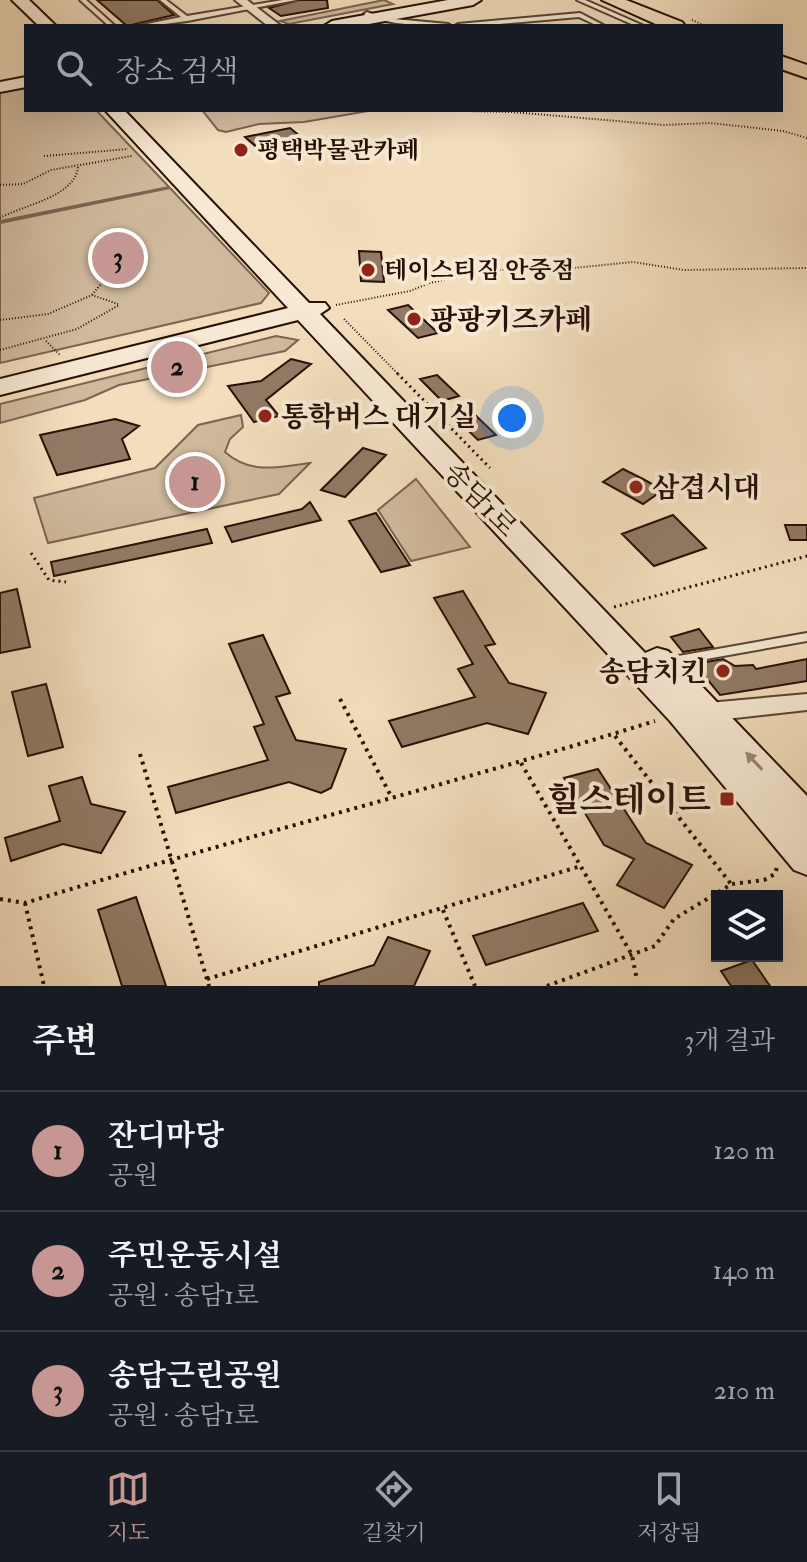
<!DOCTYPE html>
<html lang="ko">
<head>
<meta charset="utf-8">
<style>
	body { margin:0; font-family:"IM FELL Double Pica","Noto Serif KR",serif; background:#242831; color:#f1f3f6 }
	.controls { position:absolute; right:24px; bottom:24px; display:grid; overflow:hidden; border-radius:0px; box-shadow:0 8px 32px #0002 }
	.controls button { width:72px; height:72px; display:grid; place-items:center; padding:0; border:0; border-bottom:2px solid #363941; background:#171b24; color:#f1f3f6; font:40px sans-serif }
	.you { position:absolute; left:512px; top:418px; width:28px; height:28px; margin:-20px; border:6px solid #fff; border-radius:50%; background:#1a73e8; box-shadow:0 0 0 12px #1a73e833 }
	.badge { display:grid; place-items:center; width:52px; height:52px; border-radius:50%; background:#c59692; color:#111; font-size:26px; font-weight:700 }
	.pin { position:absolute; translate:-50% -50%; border:4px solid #fff; box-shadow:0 2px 8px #0006 }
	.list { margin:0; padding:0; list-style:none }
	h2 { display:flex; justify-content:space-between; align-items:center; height:104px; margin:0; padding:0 32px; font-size:34px }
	h2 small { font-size:26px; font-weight:400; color:#9ea1a6 }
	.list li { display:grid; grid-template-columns:52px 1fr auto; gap:24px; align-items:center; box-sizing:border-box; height:120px; padding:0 32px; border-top:2px solid #363941 }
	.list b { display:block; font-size:30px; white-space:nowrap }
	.list p { margin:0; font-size:26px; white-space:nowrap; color:#9ea1a6 }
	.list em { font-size:26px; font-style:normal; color:#9ea1a6 }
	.icon { flex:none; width:44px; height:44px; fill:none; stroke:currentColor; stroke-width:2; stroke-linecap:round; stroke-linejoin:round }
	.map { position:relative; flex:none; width:807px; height:986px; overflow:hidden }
	.search { position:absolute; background:#171b24; box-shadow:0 8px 32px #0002; left:24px; right:24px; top:24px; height:88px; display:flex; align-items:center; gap:20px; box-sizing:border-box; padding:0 28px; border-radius:0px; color:#9ea1a6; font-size:30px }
	.sheet { height:464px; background:#171b24 }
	nav { display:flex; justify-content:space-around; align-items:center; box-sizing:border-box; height:112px; border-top:2px solid #363941; background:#171b24; font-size:22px; color:#9ea1a6 }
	nav a { display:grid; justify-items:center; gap:4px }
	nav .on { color:#c59692 }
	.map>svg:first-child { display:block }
	.green { fill:#d0ba9d; stroke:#7c6452; stroke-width:2 }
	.building { fill:#917a65; stroke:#280f06; stroke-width:2 }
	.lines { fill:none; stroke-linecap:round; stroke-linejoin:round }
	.lane-casing { stroke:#5a4234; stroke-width:4 }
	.street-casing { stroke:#5a4234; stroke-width:4 }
	.secondary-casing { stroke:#280f06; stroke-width:4 }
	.primary-casing { stroke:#280f06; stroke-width:4 }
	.path-far2 { stroke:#280f06; stroke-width:2; stroke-dasharray:1 2; stroke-linecap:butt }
	.path-far1 { stroke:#280f06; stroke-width:3; stroke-dasharray:2 4; stroke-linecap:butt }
	.path { stroke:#280f06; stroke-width:4; stroke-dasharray:3 5; stroke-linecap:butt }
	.lane { fill:#f7e9d3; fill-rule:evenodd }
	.street { fill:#f7e9d3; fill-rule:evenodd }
	.secondary { fill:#f7e9d3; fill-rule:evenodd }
	.primary { fill:#f2ddbc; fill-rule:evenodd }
	.oneway { fill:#9a8777 }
	.poi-dot { fill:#8f2418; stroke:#f7e9d3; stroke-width:3 }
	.labels { text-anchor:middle; stroke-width:8; stroke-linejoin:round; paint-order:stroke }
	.far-poi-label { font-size:24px; font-weight:bold; fill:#280f06; stroke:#f7e9d3; text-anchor:start }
	.poi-label { font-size:28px; font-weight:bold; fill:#280f06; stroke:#f7e9d3; text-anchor:start }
	.street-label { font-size:28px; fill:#280f06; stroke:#f7e9d3 }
	.near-poi-label { font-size:34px; font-weight:bold; fill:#280f06; stroke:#f7e9d3; text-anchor:end }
</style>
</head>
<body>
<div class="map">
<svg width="807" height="986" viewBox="0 0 807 986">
	<rect width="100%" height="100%" fill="#f2ddbc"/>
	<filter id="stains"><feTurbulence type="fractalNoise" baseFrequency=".0025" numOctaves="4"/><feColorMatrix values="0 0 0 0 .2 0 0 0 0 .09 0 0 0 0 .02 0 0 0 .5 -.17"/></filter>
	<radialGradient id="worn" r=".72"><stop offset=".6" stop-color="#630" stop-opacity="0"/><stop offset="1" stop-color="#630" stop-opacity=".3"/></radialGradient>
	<path class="green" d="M384,0L393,4L289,24L280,21Z
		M26,88V110H96L169,187L0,221V92Z
		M202,110H374L304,122L259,124L226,132L218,130Z
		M170,188L269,293L261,303L0,363V223Z
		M276,336L298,340L285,351L119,385L85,400L0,423V404Z
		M241,415L243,427L230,439L225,452C251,475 278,467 310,463L279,494L48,543L34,498L155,468L198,425Z
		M416,479L470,547L411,561L378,510Z"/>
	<path class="building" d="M97,0H157L174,15L127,26Z
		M299,0H327L328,8L281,16L269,8Z
		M290,128L307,142L261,151L245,137Z
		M359,251L381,252L384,282L361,281Z
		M408,305L438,333L418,338L388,310Z
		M291,359L311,364L266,400L279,416L254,422L228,386L261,381Z
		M437,375L459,396L442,401L420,379Z
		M471,411L496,435L478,440L454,417Z
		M115,419L139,426L122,439L130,459L57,475L40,435Z
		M363,448L386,455L345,497L321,490Z
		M623,469L643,479L663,490L643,504L603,482Z
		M310,502L321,520L232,542L225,527L302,509Z
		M376,513L410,565L381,572L349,521Z
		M673,515L706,548L654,566L622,534Z
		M785,525H807V540H790Z
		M207,529L212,543L54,576L51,562Z
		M17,589L30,647L0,653V593Z
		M463,591L495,644L485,646L509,683L546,693L528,734L487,723L402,747L389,721L475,697L458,669L473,664L434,598Z
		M699,629L713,647L683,652L671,637Z
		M263,635L290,693L276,697L296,740L346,749L331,788L321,793L289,782L176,813L168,787L268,760L254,727L264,724L229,644Z
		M723,659L735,666L753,665L756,669L807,659V681L720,695L695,664Z
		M46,684L63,747L28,756L12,692Z
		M598,769L646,843L692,865L664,908L617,885L634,859L604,845L564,778Z
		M82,777L91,804L125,812L101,853L63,844L11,861L5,838L60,821L49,786Z
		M136,897L166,986H122L98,910Z
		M583,903L598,931L486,965L473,936Z
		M388,937L430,951L414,986H319V982L374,965Z
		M752,960L770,986H731L721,971Z"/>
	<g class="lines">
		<g class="lane-casing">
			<path id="lane" d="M80,0H86L115,26H109Z
				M160,0H166L187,16L283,0H296L187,21L150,26H137L181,17Z
				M577,0H585L644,26H636Z
				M367,12L384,18L448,24L451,26C422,26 392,25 365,15L364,14Z
				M580,13L605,26H598L579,17L477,26H455L458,24Z
				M807,633V641L667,666L663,665L661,662L663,659L667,658Z"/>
		</g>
		<g class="street-casing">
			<path id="street" d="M235,0H247L281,26H268Z
				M807,694V710L708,721L699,718L696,712L699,706L708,703Z"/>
		</g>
		<g class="secondary-casing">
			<path id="secondary" d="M12,0H29L56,26H39Z
				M448,0H481L473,5L358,26H324L332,21Z
				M26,77V87L0,92V82Z
				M105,110H124L309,303H325L329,308L320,314L645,653L657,648L668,651L807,796V875L794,870L670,721L298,320L0,395V379L288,308Z"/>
		</g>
		<g class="primary-casing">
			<path id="primary" d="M602,0H626L682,22L685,26H660Z
				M781,56L807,65V78L781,69Z"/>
		</g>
		<path class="path-far2" d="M692,20L706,26
			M415,110L512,112L664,125L710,123L783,131L807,138
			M44,156L128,149
			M0,185L23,184L51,170L132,156
			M0,218C23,205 75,197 78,167
			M92,295L105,279L140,269
			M336,305L410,291L430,283L487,270L573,268L633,262L684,270L807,268
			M344,319L399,375
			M0,320L48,314L92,295L118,304
			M46,341L60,355
			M0,350L77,329L119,305"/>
		<path class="path-far1" d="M397,373L490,468
			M31,553L49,580L66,582
			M614,607L807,556"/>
		<path class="path" d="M340,699L392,798
			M615,736L731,884
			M140,754L209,986
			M521,763L632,955L637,980
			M0,899L25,903C234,839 446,786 655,721
			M25,903L44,986
			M443,910L475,986
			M207,979L581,866
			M547,986L655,946L674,919L732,884L764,880L775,874L777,867"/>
		<use href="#lane" class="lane"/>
		<use href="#street" class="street"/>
		<use href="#secondary" class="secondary"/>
		<use href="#primary" class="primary"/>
	</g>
	<defs><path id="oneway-solid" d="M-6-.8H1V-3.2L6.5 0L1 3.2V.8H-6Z" transform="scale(2)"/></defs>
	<use class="oneway" href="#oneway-solid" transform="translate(754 761) rotate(-133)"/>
	<g class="poi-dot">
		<circle cx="241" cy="150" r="8"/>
		<circle cx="368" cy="270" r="8"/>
		<circle cx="414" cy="319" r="8"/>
		<circle cx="265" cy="416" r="8"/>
		<circle cx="636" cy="487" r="8"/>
		<circle cx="723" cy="671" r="8"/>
		<rect x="719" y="791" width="16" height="16" rx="4"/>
	</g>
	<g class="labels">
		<g class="far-poi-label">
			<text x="257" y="158">평택박물관카페</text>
			<text x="384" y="278">테이스티짐 안중점</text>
		</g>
		<g class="poi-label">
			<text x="430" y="329">팡팡키즈카페</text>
			<text x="281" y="426">통학버스 대기실</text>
			<text x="652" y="497">삼겹시대</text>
			<text x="707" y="681" text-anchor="end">송담치킨</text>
		</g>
		<g class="street-label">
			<text transform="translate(481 499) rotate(46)" y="10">송담1로</text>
		</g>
		<g class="near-poi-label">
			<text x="711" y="811">힐스테이트</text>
		</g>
	</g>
	<rect width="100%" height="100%" filter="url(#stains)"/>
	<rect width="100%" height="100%" fill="url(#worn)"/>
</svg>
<div class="controls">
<button><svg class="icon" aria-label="layers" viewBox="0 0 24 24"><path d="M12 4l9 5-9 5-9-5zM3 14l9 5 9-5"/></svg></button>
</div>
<div class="you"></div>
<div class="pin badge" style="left:195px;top:482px">1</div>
<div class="pin badge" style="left:177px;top:367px">2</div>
<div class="pin badge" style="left:118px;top:258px">3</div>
<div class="search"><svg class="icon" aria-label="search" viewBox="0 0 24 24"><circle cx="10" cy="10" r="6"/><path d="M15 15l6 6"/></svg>장소 검색</div>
</div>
<section class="sheet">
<h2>주변<small>3개 결과</small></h2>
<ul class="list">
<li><span class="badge">1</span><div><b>잔디마당</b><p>공원</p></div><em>120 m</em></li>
<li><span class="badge">2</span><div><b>주민운동시설</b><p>공원 · 송담1로</p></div><em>140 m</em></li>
<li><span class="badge">3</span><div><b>송담근린공원</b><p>공원 · 송담1로</p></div><em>210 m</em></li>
</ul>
</section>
<nav>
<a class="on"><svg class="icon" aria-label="map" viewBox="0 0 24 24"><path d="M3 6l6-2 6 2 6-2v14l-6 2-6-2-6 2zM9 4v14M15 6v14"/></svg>지도</a>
<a><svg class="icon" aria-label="directions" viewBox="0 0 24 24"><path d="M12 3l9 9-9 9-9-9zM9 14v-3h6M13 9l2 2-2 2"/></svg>길찾기</a>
<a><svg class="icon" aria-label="saved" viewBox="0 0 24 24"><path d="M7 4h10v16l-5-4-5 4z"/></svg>저장됨</a>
</nav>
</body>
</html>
